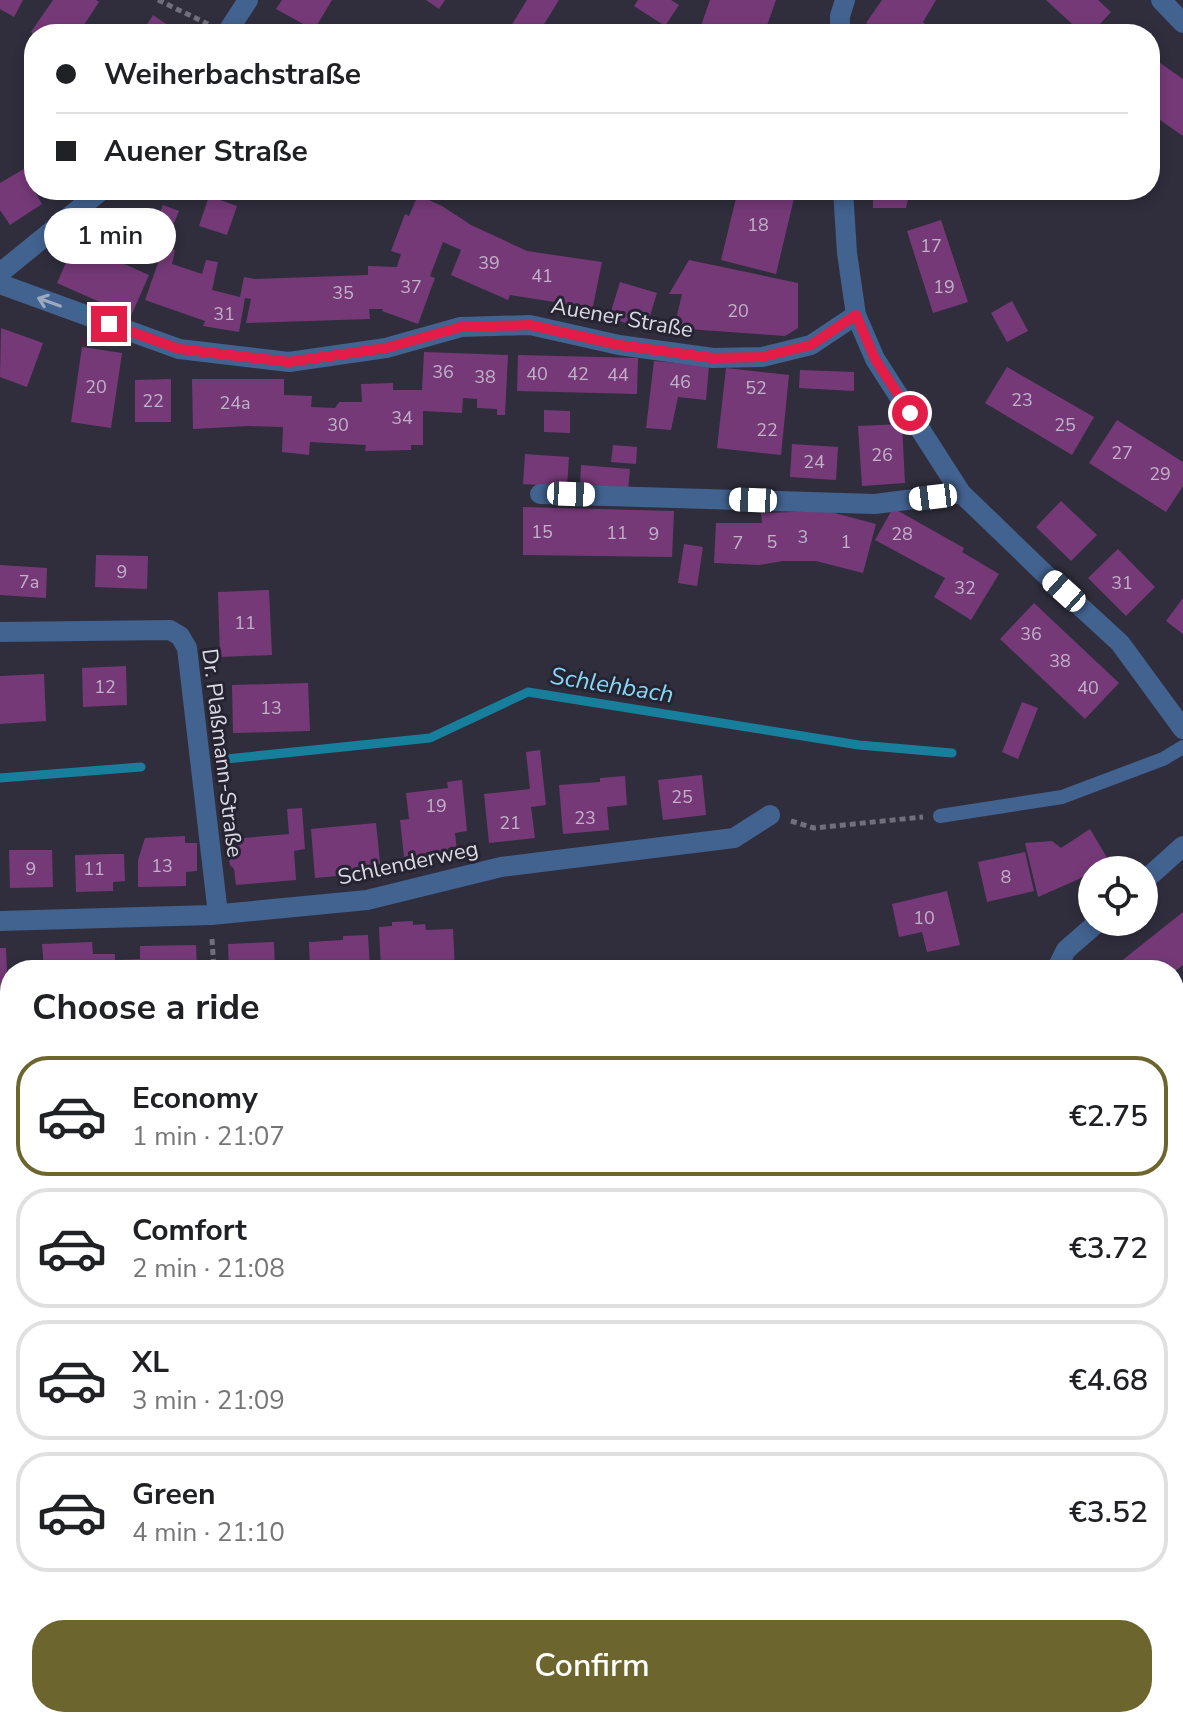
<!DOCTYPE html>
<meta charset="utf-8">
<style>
body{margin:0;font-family:"Nunito Sans",sans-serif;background:#f6f6f6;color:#202124;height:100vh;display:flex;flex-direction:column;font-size:30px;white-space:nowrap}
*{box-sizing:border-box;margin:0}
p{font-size:26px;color:#757577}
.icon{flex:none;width:44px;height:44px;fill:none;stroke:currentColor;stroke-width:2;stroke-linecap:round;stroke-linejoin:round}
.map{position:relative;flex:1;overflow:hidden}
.drawer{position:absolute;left:0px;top:960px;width:1184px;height:768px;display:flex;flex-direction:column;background:#fff;border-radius:32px 32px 0 0;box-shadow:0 4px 12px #0003}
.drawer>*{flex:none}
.top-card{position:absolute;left:24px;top:24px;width:1136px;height:176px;border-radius:32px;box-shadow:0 4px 12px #0003;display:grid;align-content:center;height:176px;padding:0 32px;background:#fff}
.fabs{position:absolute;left:1078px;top:856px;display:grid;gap:16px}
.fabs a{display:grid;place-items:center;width:80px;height:80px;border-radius:50%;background:#fff;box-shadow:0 4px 12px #0003;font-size:40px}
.end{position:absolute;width:36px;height:36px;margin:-18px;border:10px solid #e11d48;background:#fff;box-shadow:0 0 0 4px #fff}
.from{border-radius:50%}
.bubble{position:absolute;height:56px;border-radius:28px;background:#fff;box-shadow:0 4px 12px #0003;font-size:26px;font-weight:600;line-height:56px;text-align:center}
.car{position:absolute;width:24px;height:48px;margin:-24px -12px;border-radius:10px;box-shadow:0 0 6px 2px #0007;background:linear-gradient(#fff 24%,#345 0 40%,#fff 0 76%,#345 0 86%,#fff 0)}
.top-card b{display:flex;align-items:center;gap:28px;height:76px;font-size:30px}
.top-card b+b{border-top:2px solid #e0e0e0}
.top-card i{width:20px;height:20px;background:#202124}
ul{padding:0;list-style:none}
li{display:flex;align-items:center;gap:24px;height:120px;margin:0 16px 12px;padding:0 16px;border:4px solid #e0e0e0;border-radius:32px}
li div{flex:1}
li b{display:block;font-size:30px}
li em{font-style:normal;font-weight:600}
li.selected{border-color:#6c662e}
li>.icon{width:72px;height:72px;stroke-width:1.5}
h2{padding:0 32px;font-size:36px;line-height:96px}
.button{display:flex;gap:16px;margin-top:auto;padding:16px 32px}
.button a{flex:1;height:92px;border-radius:32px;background:#6c662e;color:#fff;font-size:32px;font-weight:600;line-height:92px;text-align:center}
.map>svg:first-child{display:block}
</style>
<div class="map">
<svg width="1183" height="1728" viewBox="0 0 1183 1728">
<rect width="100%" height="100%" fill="#302e3d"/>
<!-- green -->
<path fill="#64263c" d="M614,1718H749L755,1728H602Z"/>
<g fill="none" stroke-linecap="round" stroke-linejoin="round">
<!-- stream -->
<path stroke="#177f9c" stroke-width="9" d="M226,759L430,738L528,692L859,745L952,753
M0,778L141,767"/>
</g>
<!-- building -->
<path fill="#753978" d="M0,0H23L14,17L0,9Z
M53,0H96L99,2L78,34H35L31,32Z
M282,0H332L314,30L276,9Z
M426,0H445L439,9Z
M527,0H559L538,34H506Z
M638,0H671L679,5L665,26L634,6Z
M710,0H776L764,34H698Z
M882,0H936L923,22L928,27L923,34H883L866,23Z
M1046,0H1098L1111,12L1091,34H1083Z
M153,15L181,34H141Z
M1104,24L1118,34H1097Z
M1150,56L1183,79V136L1150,113Z
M34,163V190L42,204L10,225L0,210V183Z
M738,190H796L776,274L721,260Z
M873,190H910L906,208H873Z
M418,195L442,206L471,225L527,251L602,262L592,311L561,303L510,295L508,300L451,275L461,250L443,242L430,276L435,278L418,324L382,311L383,309H369L370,319L246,323L251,299L245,298L239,332L203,326L205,321L145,300L158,263L142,256L163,205L179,211L165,245L175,250L172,264L202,274L206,260L218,262L212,290L240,297L244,277L255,279L368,275V266L397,267L401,254L391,251L405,214L409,216Z
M209,196L237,206L227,235L199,226Z
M941,220L968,302L933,313L907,231Z
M75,242L149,275L131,316L57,283Z
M689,260L798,283V328L785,336L674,328L682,294H669Z
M620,282L657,293L646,329L609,318Z
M1012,301L1028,331L1007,342L991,313Z
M1,328L43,343L27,387L0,377Z
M82,347L122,353L111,428L71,422Z
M424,352L508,355L505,415H497V409L477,408V399L463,398L462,413L423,411V445H411V450L365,451L366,445L310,442L309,455L282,452L283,427L249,426L193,429L192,379H284V395L312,396L311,407L335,408L339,402H362L361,384L393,383V390H422Z
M518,355L638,358L637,394L517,391Z
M654,361L709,366L706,400L678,397L671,430L646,428Z
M1007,367L1094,417L1072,455L985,403Z
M726,368L789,375L781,455L717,448Z
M800,370L854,372V391L799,388Z
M171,379V422H135V380Z
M544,410L570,411V433L544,432Z
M1117,420L1183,462V486L1166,512L1089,463Z
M902,424L905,483L862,486L858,426Z
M792,444L838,447L836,480L790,477Z
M613,445L637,447L636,464L611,462Z
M525,454L569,457L567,487L523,484Z
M581,465L630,469L628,490L580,487Z
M1061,501L1097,535L1071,561L1036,527Z
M523,507L674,511L672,557L523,555Z
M893,508L964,548L962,552L999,574L971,620L934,597L945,578L875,540Z
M827,511L876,524L863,573L816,561H783L759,565L714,563L716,523H762L761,513Z
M684,544L703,547L697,586L678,583Z
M1118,549L1155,587L1126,616L1088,578Z
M96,555L148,556L147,589L95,587Z
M0,565L47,568L46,598L0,595Z
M269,590L272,655L220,657L218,592Z
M1183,598V634L1166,621Z
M1034,603L1119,683L1085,719L1000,639Z
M126,666L127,705L83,707L82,668Z
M44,674L46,721L0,724V676Z
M308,683L310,731L233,733L232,685Z
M1022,702L1038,708L1018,759L1002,752Z
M540,750L546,805L531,807L535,838L489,843L484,794L530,789L526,752Z
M702,775L706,815L663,820L658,780Z
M625,776L627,805L607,807L609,830L563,834L559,785L600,782V778Z
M462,780L467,831L455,833L457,852L404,857L400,820L409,819L406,793L448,788L447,782Z
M302,808L305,849L294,851L296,880L236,885L234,869L230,865L229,859L233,854L232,839L289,834L287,809Z
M376,823L381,872L315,878L311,829Z
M1090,829L1109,861L1079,879L1038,897L1025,843L1052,841L1061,848Z
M185,836V843H197V871L186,872V886L138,887V860L145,838Z
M9,850H52L53,887L10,888Z
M1025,852L1034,891L987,902L978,862Z
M112,854H124L125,881L113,882V891L76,892L75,855Z
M947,891L960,945L927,952L922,932L899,937L892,904Z
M1183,912V965L1174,972V970H1110Z
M413,921V925L425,924L426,930L453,929L455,970H381L379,927L392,926V922Z
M368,935L370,968H357V970H310L309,942L343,940V936Z
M92,942L93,954H115V960L140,959V946L196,945L197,970H44L42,944Z
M274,942L275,970H229L228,944Z
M0,948H6L7,974H10V1006H0Z
M1174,1009L1183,1018V1063L1174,1059Z
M1174,1127L1181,1130L1183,1147V1238L1174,1240Z
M1,1132H10V1175H2Z
M10,1404V1458L3,1461L0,1454V1408Z
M1183,1537V1554L1174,1557V1540Z
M1125,1718H1170L1174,1728H1129Z"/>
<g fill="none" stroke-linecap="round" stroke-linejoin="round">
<!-- path -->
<path stroke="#706f7b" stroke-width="5" stroke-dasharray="6 4" stroke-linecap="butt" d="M158,0L208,24
M791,821L814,828L923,817
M212,939L214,970
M1183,1391V1395"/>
<!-- service -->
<path stroke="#42628f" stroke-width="14" d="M940,816L1062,797L1163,759L1183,747"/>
<!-- minor -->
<path stroke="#42628f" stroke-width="20" d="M226,34L248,0
M840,34V16L845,0
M843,190L847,253L856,315L875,359L961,493L1045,574L1120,643L1183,729
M0,273L102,190
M0,284L179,349L289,362L386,348L461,327L530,325L619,345L713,358L762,357L811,345L856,315
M540,494L875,504L961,493
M0,632L170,630L180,636L187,648L218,914
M1144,881L1183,846
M0,921L211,915L367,900L501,867L734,838L770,815
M1056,970L1066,950L1098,922
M1174,1103L1183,1108
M0,1210H10"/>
<!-- tertiary -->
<path stroke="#42628f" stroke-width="20" d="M1161,0L1183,23"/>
</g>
<!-- one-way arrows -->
<defs><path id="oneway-shaft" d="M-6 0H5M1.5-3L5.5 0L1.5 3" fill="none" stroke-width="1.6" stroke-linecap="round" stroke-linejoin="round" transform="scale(2)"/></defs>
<use stroke="#9da9c1" href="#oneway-shaft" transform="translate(49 302) rotate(-160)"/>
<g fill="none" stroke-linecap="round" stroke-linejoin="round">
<!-- route -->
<path stroke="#e11d48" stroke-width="10" d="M109,324L179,349L289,362L386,348L461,327L530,325L619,345L713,358L762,357L811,345L856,315L875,359L910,413"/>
</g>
<g text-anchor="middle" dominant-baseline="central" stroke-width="6" stroke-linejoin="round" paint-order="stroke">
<!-- number labels -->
<g font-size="18" fill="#c1b1c8">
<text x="758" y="225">18</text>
<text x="931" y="246">17</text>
<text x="489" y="263">39</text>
<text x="542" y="276">41</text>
<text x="411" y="287">37</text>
<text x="944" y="287">19</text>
<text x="343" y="293">35</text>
<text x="738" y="311">20</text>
<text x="224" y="314">31</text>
<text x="443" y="372">36</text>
<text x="537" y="374">40</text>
<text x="578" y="374">42</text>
<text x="618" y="375">44</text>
<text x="485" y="377">38</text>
<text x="680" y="382">46</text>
<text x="96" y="387">20</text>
<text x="756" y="388">52</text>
<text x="1022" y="400">23</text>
<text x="153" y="401">22</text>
<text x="235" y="403">24a</text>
<text x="402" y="418">34</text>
<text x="338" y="425">30</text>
<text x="1065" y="425">25</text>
<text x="767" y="430">22</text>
<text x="1122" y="453">27</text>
<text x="882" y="455">26</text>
<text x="814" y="462">24</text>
<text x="1160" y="474">29</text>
<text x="542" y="532">15</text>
<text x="617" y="533">11</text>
<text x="654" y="534">9</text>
<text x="902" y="534">28</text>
<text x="803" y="537">3</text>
<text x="772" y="542">5</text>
<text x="846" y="542">1</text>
<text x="738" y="543">7</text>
<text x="122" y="572">9</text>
<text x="29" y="582">7a</text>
<text x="1122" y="583">31</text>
<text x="965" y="588">32</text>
<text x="245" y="623">11</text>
<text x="1031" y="634">36</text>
<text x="1060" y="661">38</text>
<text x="105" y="687">12</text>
<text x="1088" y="688">40</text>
<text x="271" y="708">13</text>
<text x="682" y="797">25</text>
<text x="436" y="806">19</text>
<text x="585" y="818">23</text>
<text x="510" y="823">21</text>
<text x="162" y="866">13</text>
<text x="31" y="869">9</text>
<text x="94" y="869">11</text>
<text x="1006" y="877">8</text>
<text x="924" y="918">10</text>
</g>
<!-- street labels -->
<g font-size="22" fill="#dad9e2" stroke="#262433">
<text transform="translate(622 318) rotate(10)">Auener Straße</text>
<text transform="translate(222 753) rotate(83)">Dr. Plaßmann-Straße</text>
<text transform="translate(408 863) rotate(-12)">Schlenderweg</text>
</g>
<!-- water labels -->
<g font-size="24" font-style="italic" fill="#85d8f6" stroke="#262433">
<text transform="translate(612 685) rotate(9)">Schlehbach</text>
</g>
</g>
</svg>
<div class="fabs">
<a><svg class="icon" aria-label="locate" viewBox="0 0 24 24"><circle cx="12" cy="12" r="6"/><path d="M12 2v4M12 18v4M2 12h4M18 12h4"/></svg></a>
</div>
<i class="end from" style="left:910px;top:413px"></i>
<i class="end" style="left:109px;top:324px"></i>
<div class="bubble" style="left:44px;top:208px;width:132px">1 min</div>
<i class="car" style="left:571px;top:494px;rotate:92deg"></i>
<i class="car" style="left:933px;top:497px;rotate:263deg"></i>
<i class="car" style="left:753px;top:500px;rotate:272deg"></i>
<i class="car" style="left:1064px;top:591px;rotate:312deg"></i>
<div class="top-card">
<b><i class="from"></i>Weiherbachstraße</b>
<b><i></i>Auener Straße</b>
</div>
<section class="drawer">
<h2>Choose a ride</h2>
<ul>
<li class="selected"><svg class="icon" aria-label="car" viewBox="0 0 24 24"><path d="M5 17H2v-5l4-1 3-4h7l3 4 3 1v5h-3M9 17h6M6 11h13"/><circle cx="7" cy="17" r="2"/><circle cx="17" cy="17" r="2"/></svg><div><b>Economy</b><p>1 min · 21:07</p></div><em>€2.75</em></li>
<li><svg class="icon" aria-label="car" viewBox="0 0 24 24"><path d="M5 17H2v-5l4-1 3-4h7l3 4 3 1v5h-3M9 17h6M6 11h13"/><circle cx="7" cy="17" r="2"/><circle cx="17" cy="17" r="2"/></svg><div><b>Comfort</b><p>2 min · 21:08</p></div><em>€3.72</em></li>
<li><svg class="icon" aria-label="car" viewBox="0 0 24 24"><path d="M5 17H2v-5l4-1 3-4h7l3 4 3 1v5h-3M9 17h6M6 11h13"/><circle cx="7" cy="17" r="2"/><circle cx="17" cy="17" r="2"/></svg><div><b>XL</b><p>3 min · 21:09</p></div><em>€4.68</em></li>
<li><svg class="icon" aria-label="car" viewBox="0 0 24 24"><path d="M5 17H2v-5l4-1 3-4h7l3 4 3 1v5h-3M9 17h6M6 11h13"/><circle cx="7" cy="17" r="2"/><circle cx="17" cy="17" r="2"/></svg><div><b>Green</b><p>4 min · 21:10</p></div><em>€3.52</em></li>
</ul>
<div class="button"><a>Confirm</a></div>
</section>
</div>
